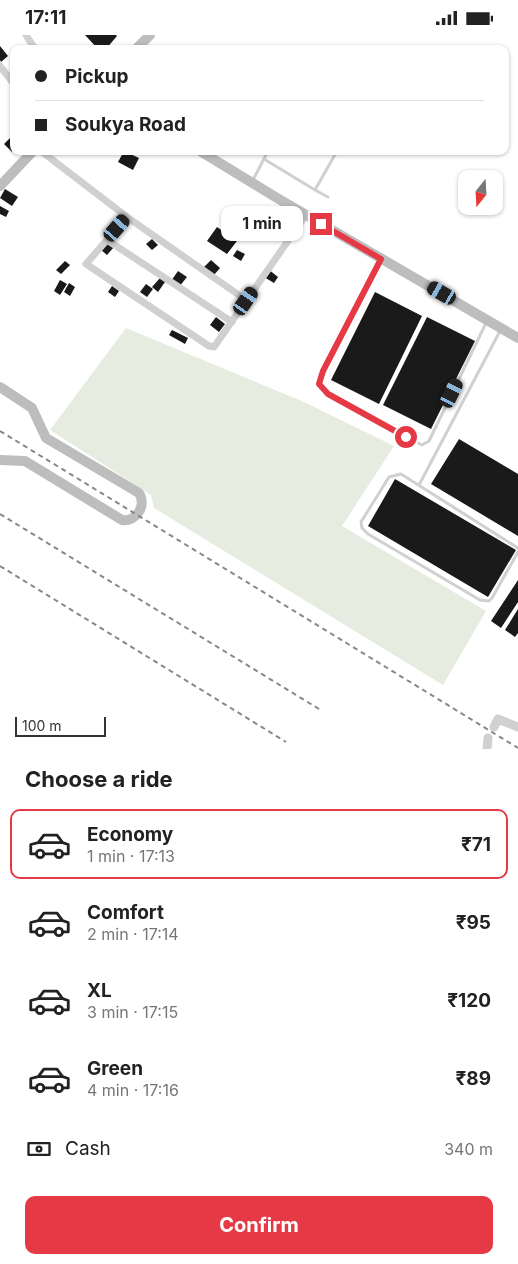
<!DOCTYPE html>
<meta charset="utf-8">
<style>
body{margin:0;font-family:Inter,sans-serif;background:#f6f6f6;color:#222;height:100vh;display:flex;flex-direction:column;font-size:19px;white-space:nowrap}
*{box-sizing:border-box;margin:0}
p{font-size:16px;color:#767676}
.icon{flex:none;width:28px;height:28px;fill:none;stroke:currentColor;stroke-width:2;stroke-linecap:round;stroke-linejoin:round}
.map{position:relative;height:714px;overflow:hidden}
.side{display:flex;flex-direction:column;background:#fff;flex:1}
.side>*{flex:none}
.top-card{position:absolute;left:10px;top:10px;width:499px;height:110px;border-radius:10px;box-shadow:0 1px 4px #0004;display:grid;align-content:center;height:110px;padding:0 25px;background:#fff}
.needle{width:32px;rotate:198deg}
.buttons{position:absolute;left:458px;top:135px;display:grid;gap:10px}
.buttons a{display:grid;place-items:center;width:45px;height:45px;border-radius:10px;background:#fff;box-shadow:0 1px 4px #0004;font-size:25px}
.scale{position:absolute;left:15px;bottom:12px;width:91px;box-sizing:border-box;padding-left:5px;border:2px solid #333;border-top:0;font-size:14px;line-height:18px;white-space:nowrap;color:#333;-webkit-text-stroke:4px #fff;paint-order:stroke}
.end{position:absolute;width:22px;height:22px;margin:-11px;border:6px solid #e63946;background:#fff;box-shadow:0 0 0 2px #fff}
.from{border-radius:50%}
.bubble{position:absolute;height:35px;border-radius:10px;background:#fff;box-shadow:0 1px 4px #0004;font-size:16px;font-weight:700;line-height:35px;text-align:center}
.car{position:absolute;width:15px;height:30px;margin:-15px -8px;border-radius:6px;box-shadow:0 0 4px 1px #0007;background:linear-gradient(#222 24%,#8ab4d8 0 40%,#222 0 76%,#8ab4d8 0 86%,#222 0)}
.top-card b{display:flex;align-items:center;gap:18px;height:48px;font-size:19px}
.top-card b+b{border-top:1px solid #e0e0e0}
.top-card i{width:12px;height:12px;background:#222}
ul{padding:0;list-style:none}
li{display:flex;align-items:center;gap:15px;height:70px;margin:0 10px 8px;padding:0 15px;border:2px solid transparent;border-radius:10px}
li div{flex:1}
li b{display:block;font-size:19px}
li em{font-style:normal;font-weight:700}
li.current{border-color:#e63946}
li>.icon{width:45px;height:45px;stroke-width:1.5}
h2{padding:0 25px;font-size:22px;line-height:60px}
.pay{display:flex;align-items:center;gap:12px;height:55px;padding:0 25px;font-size:19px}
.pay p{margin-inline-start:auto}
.button{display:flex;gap:10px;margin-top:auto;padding:10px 25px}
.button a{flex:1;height:58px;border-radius:10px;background:#e63946;color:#fff;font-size:20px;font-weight:700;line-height:58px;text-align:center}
.status{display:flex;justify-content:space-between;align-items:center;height:35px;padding:0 25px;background:#fff;direction:ltr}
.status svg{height:14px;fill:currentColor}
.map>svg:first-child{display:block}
</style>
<div class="status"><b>17:11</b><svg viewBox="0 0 49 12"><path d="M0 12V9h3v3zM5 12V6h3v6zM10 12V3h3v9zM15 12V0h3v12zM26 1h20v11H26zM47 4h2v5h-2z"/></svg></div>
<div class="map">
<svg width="518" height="714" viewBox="0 0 518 714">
<rect width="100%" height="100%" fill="#fff"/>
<!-- green -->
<path fill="#e6ecdf" d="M126,293L304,367L394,411L342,491L486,576L443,650L154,473L151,460L50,395Z"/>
<!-- building -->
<path fill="#1a1a1a" d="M85,0H116L117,1L106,14H98Z
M0,11L8,21L1,27L0,25Z
M10,103L14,107L12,117L4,109Z
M124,116L139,123L133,135L118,127Z
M5,154L18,162L12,171L0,163Z
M0,171L9,176L6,182L0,179Z
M276,172L285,178L278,188L269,181Z
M217,192L237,206L227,219L207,206Z
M152,204L158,210L152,215L146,209Z
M107,207L114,212L107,220L100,214Z
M237,215L245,219L241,226L233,221Z
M211,225L220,233L214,240L204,232Z
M65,226L70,230L61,239L56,235Z
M268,234L278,242L274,248L264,242Z
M178,236L187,242L179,252L171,246Z
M160,243L165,247L158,257L152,252Z
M60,245L67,249L60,260L54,256Z
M69,248L75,252L70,261L64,257Z
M146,249L153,254L147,262L140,257Z
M112,251L119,256L115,262L108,257Z
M375,257L422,281L379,369L331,345Z
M216,282L225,289L219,297L210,290Z
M427,282L475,306L431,394L383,370Z
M172,295L188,303L185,309L169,300Z
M459,404L518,439V501L431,449Z
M395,444L516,515L488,562L368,491Z
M518,545V567L501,593L491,586Z
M518,574V598L515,602L505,595Z"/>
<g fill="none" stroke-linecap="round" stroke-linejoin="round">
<!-- service -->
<path stroke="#d0d0d0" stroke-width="3" d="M264,124L315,155L337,116
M253,145L268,116
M315,155L328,162
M380,224L323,337L319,349L327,359L422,410L429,406L486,288
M419,450L500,296
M518,513L401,439L389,442L361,487L362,493L368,499L480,565L489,566L492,563L518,517"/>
<!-- minor -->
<path stroke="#d0d0d0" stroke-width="7" d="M26,0L33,11L38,14
M0,31L14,49
M41,116L127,182L86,229L209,311L214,312L306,180
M127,182L246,265
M107,205L232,287"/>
<!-- tertiary -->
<path stroke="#d0d0d0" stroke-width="9" d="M494,692L498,684L518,692
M487,714L488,703"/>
<!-- secondary -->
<path stroke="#bdbdbd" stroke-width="10" d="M136,14L150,0
M200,116L277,163L518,303
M0,151L33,116
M0,352L32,373L46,403L139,458C147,471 136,487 122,485L25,426L0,425"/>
<!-- rail -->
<path stroke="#888" stroke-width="2" stroke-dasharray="5 4" stroke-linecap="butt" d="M0,396L518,713
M0,479L319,674
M0,531L286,707"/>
</g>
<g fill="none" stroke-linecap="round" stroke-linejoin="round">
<!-- route -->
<path stroke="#e63946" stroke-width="6" d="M321,189L381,224L323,336L319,349L328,359L406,402"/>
</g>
</svg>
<div class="buttons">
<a><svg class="needle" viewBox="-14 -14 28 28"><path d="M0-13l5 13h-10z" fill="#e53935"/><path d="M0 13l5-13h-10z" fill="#767676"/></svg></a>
</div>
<div class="scale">100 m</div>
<i class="end from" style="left:406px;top:402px"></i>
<i class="end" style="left:321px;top:189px"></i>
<div class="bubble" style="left:221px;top:171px;width:82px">1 min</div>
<i class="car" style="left:117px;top:193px;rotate:41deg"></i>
<i class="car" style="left:442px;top:258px;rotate:300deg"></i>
<i class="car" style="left:246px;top:266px;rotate:35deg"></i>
<i class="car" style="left:452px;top:358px;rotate:26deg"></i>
<div class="top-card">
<b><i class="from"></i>Pickup</b>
<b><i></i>Soukya Road</b>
</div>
</div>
<section class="side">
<h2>Choose a ride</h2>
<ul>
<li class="current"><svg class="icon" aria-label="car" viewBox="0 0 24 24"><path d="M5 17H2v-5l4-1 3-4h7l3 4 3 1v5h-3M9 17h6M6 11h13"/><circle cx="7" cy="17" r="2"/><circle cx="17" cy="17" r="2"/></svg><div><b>Economy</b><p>1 min · 17:13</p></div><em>₹71</em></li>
<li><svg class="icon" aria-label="car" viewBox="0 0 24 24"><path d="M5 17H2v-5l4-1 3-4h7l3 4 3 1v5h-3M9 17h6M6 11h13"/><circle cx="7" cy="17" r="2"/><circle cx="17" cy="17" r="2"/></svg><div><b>Comfort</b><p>2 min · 17:14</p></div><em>₹95</em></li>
<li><svg class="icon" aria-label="car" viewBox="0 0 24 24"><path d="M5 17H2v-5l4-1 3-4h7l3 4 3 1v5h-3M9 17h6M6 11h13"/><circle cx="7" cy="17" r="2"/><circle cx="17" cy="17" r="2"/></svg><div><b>XL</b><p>3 min · 17:15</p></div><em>₹120</em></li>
<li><svg class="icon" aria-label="car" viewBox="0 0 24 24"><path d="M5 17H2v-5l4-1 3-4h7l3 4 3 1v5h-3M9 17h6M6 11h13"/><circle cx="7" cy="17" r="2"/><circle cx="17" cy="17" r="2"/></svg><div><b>Green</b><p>4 min · 17:16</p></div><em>₹89</em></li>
</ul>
<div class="pay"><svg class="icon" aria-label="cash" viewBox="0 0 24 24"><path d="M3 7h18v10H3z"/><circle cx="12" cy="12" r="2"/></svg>Cash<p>340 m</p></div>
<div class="button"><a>Confirm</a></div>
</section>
